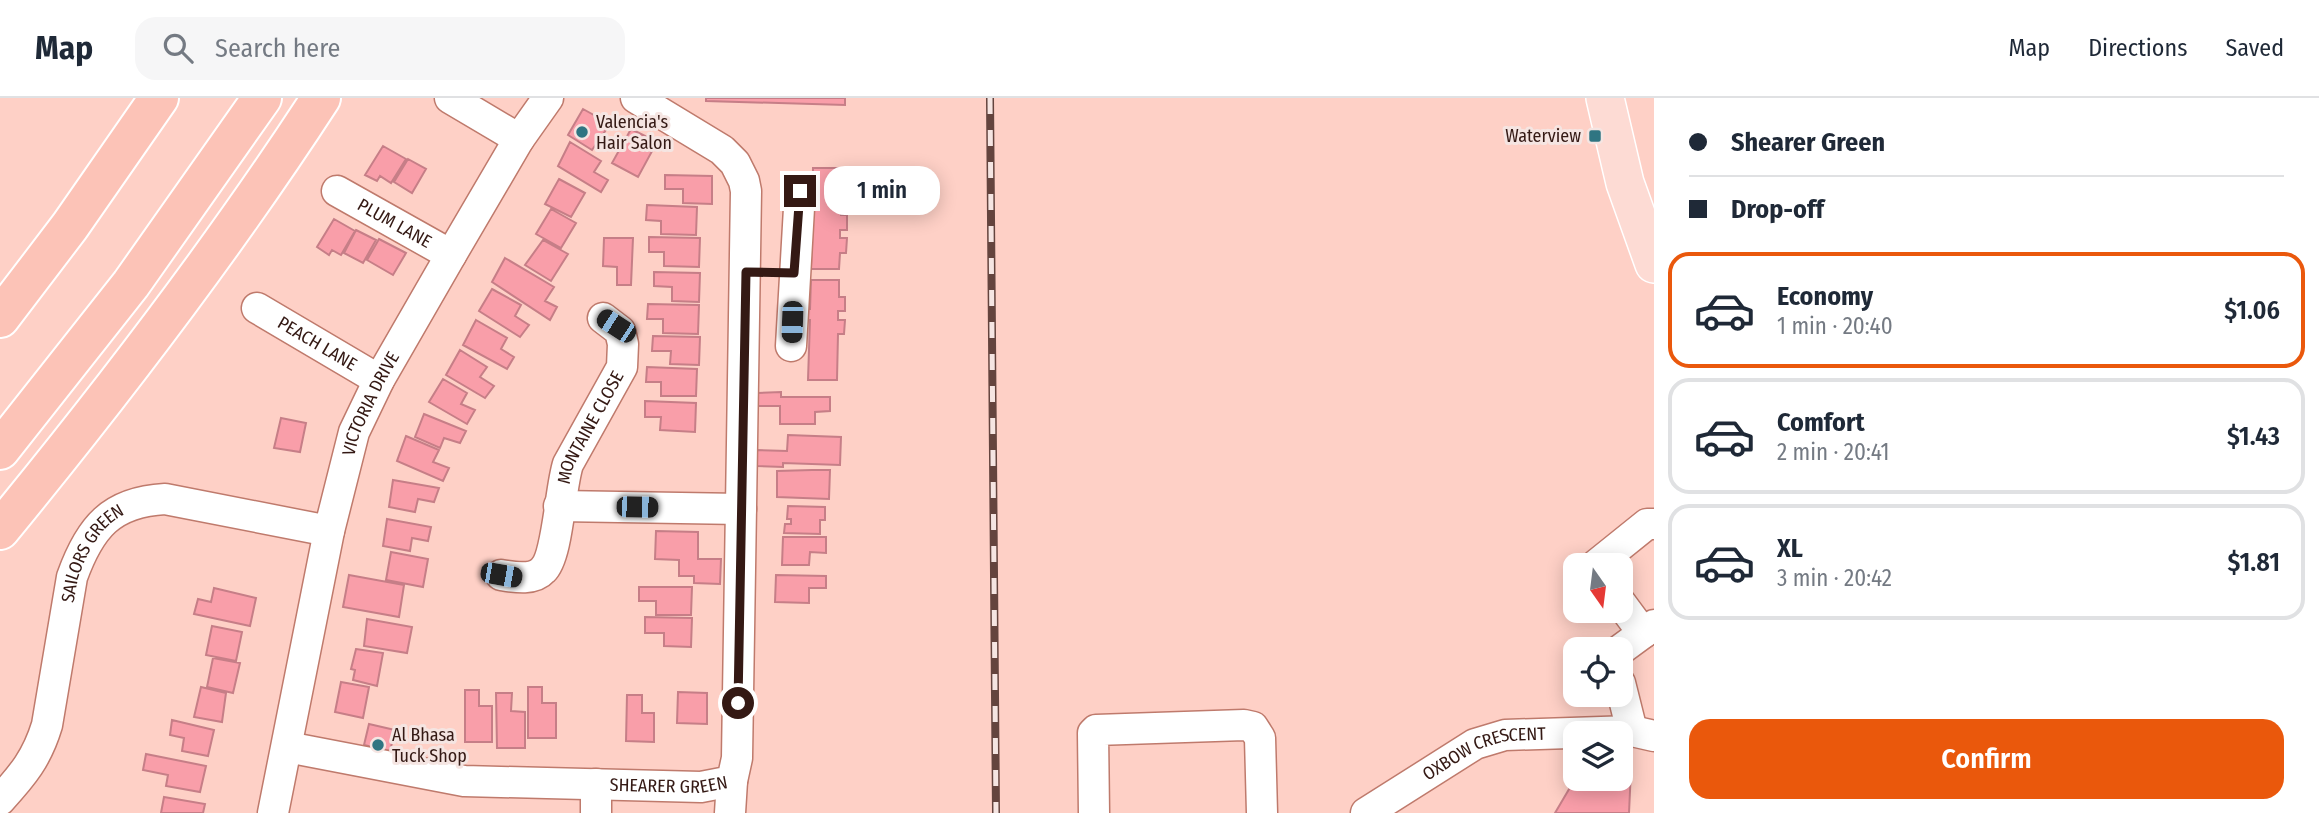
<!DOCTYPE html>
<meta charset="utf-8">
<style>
body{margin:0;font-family:"Fira Sans Condensed",sans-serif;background:#f6f6f7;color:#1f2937;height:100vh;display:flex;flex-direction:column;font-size:26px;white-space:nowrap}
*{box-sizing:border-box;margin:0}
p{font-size:23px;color:#747a83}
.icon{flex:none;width:38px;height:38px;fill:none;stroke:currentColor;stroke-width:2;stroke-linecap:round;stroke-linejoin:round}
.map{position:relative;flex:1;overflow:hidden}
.drawer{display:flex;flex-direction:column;background:#fff;width:665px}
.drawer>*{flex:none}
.hud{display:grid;align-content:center;height:154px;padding:0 35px;background:#fff}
.needle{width:46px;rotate:166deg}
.fabs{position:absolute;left:1563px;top:455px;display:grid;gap:14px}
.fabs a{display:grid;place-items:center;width:70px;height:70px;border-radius:14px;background:#fff;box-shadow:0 4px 18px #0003;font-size:35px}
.end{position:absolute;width:32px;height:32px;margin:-16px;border:9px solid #341914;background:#fff;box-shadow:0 0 0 4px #fff}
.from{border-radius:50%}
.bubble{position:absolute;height:49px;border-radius:21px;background:#fff;box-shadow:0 4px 18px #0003;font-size:23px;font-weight:600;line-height:49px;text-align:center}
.car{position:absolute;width:21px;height:42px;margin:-21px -10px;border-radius:9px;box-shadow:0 0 5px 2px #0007;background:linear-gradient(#222 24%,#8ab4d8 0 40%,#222 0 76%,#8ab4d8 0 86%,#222 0)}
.hud b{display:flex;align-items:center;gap:24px;height:66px;font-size:26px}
.hud b+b{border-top:2px solid #e0e1e3}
.hud i{width:18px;height:18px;background:#1f2937}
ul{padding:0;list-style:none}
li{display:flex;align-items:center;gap:21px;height:116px;margin:0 14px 10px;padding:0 21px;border:4px solid #e0e1e3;border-radius:21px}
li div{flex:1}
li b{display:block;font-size:26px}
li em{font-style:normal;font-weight:600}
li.selected{border-color:#ea580c}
li>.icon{width:63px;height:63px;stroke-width:1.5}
.primary-button{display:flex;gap:14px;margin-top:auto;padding:14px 35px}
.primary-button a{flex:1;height:80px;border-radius:21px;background:#ea580c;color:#fff;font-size:28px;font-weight:600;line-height:80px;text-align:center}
header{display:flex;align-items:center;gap:42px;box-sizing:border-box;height:98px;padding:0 35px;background:#fff;border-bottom:2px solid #e0e1e3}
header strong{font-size:33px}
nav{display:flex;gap:38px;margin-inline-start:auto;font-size:24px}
.search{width:490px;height:63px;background:#f6f6f7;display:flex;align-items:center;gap:18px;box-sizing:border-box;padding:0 24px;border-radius:21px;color:#747a83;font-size:26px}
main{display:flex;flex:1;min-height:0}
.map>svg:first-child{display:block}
</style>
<header>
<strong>Map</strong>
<div class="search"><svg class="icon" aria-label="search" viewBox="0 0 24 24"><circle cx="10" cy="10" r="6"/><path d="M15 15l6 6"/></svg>Search here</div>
<nav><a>Map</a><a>Directions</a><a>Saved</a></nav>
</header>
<main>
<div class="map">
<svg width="1654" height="715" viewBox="0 0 1654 715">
<rect width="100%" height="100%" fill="#fed0c6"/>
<!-- building -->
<path fill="#f99ea9" stroke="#c67e87" stroke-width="2" d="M706,0H845V7L706,3Z
M583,11L610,26L592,52L568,37Z
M631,31L657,44L638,79L612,65Z
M570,44L601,63L594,74L608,82L601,94L558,68Z
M383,48L406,61L391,85L380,78L377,83L365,77Z
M408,61L426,71L412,95L394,84Z
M813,70H842L841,117H847V132H840V140H847L846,155H840L839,171H811Z
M665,77L712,78V106L683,105V91H665Z
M559,81L585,95L571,119L545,106Z
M647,107L697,109L696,137L661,136V123L646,122Z
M551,111L576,125L561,150L536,136Z
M334,121L355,133L341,157L332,152L329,157L317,149Z
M356,132L376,142L363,165L344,155Z
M649,139L700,140L699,169L664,168V154H649Z
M604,140H633L631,187H617V169L603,168Z
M379,141L406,155L393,177L367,162Z
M543,142L568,156L551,183L525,167Z
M505,160L554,189L545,203L557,209L550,222L492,184Z
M654,174L700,175L699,204L672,203V189L654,188Z
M811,182H839V199H845V213H838V222H845L844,236H838L837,282H808L810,222H806V211H810Z
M492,191L521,207L515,218L529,227L520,239L479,213Z
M648,206L699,207L698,236L663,235V221H647Z
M476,222L507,240L501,251L514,259L507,271L463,247Z
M653,238L700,239L699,267L670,266L671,253H652Z
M460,252L487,269L480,279L494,288L485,300L446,277Z
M647,269L697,271L696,298H661V284H646Z
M443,281L467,295L461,306L475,312L467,326L429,304Z
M781,294V299H830V313L815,314V326H780V308H758V295Z
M645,303L696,305L695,334L660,332L661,319H645Z
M424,316L466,333L460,345L444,340L440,350L415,339Z
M281,320L306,325L300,354L274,350Z
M788,337L841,339L840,367L783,365V369L757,368V352L787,353Z
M406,338L439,352L433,364L449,370L443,383L397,363Z
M812,372H830L829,401L777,399V373Z
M393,382L439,390L434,404L418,401L415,414L389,409Z
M788,408L825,409V422H820V436L784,435L785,426H791V421H787Z
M387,421L431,429L428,443L412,440L410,453L383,448Z
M656,433L698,434V461H721L720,486L694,485V478H679V462L655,461Z
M783,439H826V455L810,454L809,467H782Z
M391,454L428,461L423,489L386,482Z
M349,477L404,487L399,519L343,509Z
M776,477L826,478V490H809V505L775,504Z
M639,489H692L691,517H656V503H639Z
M214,490L256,500L250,528L194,516L198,501L211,504Z
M645,519L692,520L691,549L664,548V535H645Z
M367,521L412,529L407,555L364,548Z
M212,528L242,534L236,563L206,557Z
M356,551L383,555L377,588L353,582L355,572L351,571Z
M213,560L240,565L233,595L207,589Z
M341,584L369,589L363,620L335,614Z
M201,589L226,595L222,624L194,619Z
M528,589H542V605H556V640H528Z
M465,592H479V608H492V644H465Z
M678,594L707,595V626L677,625Z
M496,595H512L511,613L525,614V650H497Z
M627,597H642V615H654V644L626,643Z
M172,622L214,632L208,658L182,653L184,640L170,637Z
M369,626L395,632L390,653L364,647Z
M146,656L206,668L200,694L166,688L168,677L143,672Z
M1620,671H1631L1629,715H1555L1575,681H1620Z
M164,699L205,706L203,715H161Z"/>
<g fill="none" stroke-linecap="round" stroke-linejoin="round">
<!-- minor casing -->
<g stroke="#bf7a6c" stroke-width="33">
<g id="minor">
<path d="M450,0L519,41"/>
<path id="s1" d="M337,93L451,157"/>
<path id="s2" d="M257,210L379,282"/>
<path d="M791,248L800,93"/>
<path d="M559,408L741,411"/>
<path d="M1596,467L1647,426H1654"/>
<path id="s3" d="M501,477C514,479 533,483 543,472C558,458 560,390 568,366L622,269L623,246L620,233L603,220"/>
<path d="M1620,504L1643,535"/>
<path d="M1620,552L1654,527"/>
<path d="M1620,585L1632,633"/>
<path id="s4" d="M287,649L464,683L701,689L732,683L737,660L746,93L744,83L735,65L722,52L636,0"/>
<path id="s5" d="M0,702C23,677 37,660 47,627L72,479C90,429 111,404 165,401L329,433"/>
<path id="s6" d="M273,715L329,433L354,334L379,282L451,157L519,41L548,0"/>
<path d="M596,715V686"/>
<path d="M730,715L732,683"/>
<path d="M1094,715L1093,635L1096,632L1244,627L1253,629L1260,640L1262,715"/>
<path id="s7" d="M1366,715L1475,646L1505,637L1632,633L1654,638"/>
</g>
</g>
<!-- major casing -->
<g stroke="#fff" stroke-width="40">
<path id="major" d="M1605,0L1625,85L1654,166"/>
</g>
<!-- highway casing -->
<g stroke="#fff" stroke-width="42">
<path id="highway" d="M0,220L70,128L159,0
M0,352L131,186L262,0
M0,432C114,293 223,151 321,0"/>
</g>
<!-- minor -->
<use href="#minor" stroke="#fff" stroke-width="30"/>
<!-- major -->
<use href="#major" stroke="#fddbd4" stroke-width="37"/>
<!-- highway -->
<use href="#highway" stroke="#fcc3b7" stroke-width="38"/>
<!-- rail casing -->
<g stroke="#64443e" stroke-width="8">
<path id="rail" d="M990,0L996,715"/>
</g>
<!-- rail -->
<use href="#rail" stroke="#f5e5e2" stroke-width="5" stroke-dasharray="16" stroke-linecap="butt"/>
</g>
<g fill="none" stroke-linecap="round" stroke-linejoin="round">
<!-- route -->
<path stroke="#341914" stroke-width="9" d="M738,605L746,174L794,175L800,93"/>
</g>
<!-- markers -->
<g fill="#2f7582" stroke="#f5e5e2" stroke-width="2.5">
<circle cx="582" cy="34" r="7"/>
<rect x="1588" y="31" width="14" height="14" rx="3.5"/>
<circle cx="378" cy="647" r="7"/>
</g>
<g text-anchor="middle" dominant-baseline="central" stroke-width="6" stroke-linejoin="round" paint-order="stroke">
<!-- poi labels -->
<g font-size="18" fill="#341914" stroke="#f5e5e2" text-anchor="start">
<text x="596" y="24">Valencia's<tspan x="596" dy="21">Hair Salon</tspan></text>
<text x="1581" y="38" text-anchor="end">Waterview</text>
<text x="392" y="637">Al Bhasa<tspan x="392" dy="21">Tuck Shop</tspan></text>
</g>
<!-- street labels -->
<g font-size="18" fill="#341914" stroke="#f5e5e2">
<text stroke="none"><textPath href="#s1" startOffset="66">PLUM LANE</textPath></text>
<text stroke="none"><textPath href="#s2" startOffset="70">PEACH LANE</textPath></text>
<text stroke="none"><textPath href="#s6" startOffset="422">VICTORIA DRIVE</textPath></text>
<text stroke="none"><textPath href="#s3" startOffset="196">MONTAINE CLOSE</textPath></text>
<text stroke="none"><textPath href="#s5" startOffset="270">SAILORS GREEN</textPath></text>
<text stroke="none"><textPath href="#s7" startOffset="135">OXBOW CRESCENT</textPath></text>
<text stroke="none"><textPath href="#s4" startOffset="385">SHEARER GREEN</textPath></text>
</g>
</g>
</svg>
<div class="fabs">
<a><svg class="needle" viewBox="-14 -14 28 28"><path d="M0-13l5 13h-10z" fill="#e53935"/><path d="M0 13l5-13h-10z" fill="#747a83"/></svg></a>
<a><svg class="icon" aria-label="locate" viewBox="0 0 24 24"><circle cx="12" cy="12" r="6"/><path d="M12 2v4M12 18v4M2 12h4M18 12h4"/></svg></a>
<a><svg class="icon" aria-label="layers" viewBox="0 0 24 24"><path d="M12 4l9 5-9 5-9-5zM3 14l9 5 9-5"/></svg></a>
</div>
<i class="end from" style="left:738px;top:605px"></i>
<i class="end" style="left:800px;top:93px"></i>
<div class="bubble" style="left:824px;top:68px;width:116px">1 min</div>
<i class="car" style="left:792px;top:224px;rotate:182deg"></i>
<i class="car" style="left:616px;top:228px;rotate:303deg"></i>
<i class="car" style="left:637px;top:409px;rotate:91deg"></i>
<i class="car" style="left:501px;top:477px;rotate:100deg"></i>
</div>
<section class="drawer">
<div class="hud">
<b><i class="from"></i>Shearer Green</b>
<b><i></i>Drop-off</b>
</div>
<ul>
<li class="selected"><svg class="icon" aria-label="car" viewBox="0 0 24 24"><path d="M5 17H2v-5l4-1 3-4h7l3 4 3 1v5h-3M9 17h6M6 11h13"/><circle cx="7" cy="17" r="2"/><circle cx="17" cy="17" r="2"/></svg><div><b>Economy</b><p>1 min · 20:40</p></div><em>$1.06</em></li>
<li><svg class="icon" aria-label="car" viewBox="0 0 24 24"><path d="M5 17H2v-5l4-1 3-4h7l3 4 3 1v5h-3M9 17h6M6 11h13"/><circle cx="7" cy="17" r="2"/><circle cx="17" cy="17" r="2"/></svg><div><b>Comfort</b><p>2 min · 20:41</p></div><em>$1.43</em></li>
<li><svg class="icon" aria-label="car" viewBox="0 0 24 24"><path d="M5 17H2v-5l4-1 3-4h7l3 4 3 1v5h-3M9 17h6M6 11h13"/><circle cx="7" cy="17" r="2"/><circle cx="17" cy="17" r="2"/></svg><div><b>XL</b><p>3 min · 20:42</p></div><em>$1.81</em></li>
</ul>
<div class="primary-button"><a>Confirm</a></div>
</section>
</main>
